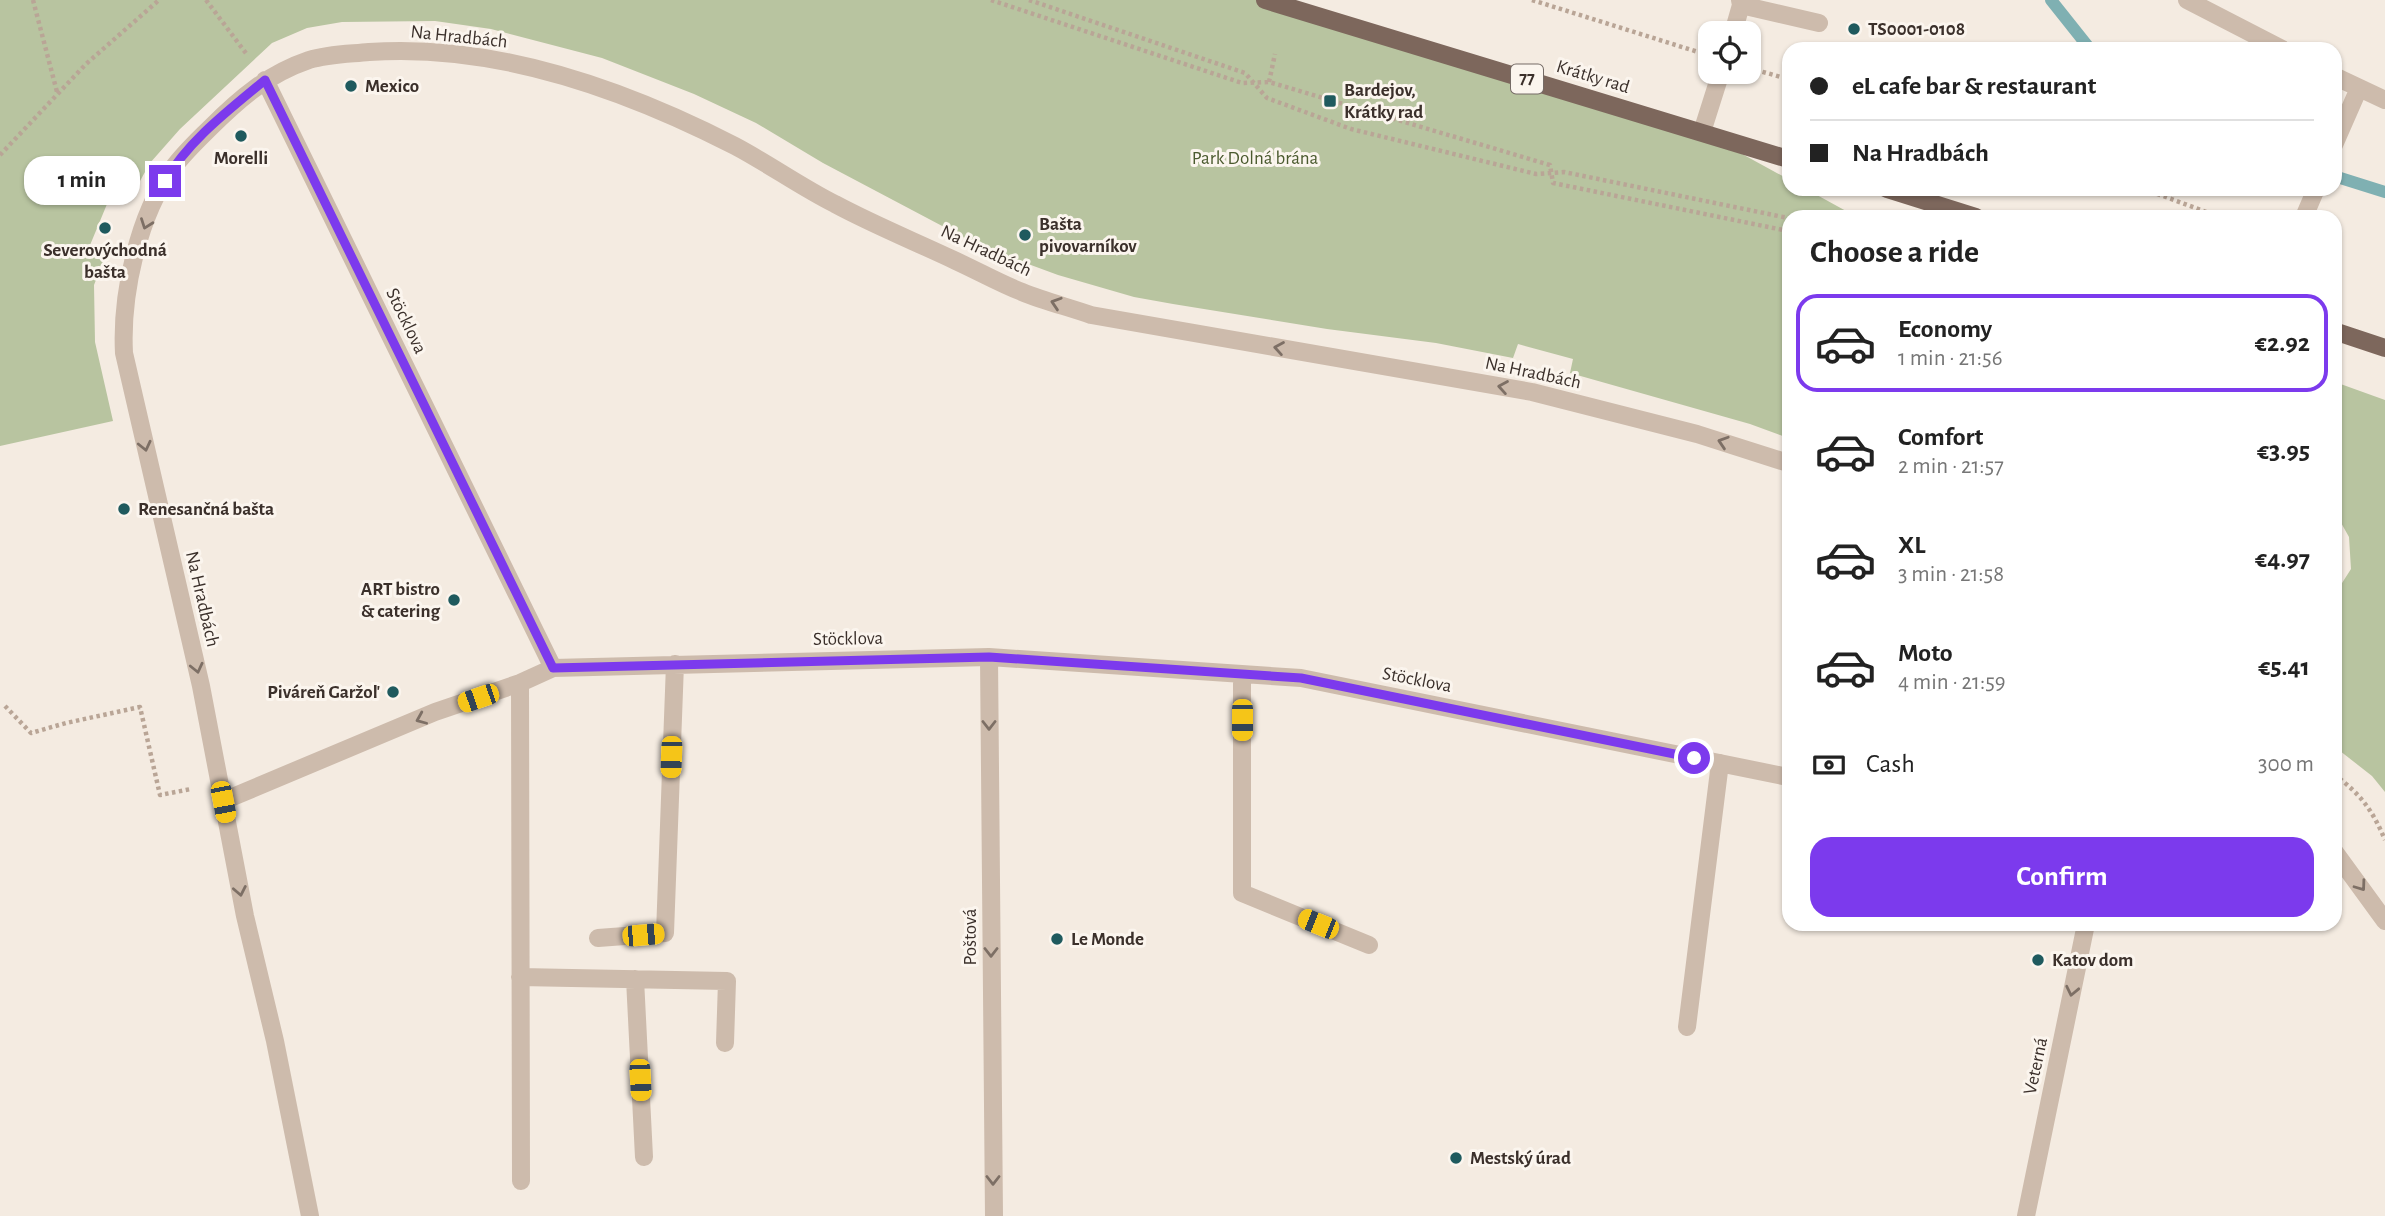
<!DOCTYPE html>
<meta charset="utf-8">
<style>
body{margin:0;font-family:"Alegreya Sans",sans-serif;background:#f6f6f6;color:#222;height:100vh;display:flex;flex-direction:column;font-size:26px;white-space:nowrap}
*{box-sizing:border-box;margin:0}
p{font-size:23px;color:#767676}
.icon{flex:none;width:38px;height:38px;fill:none;stroke:currentColor;stroke-width:2;stroke-linecap:round;stroke-linejoin:round}
.map{position:relative;flex:1;overflow:hidden}
.drawer{position:absolute;left:1782px;top:210px;width:560px;height:721px;display:flex;flex-direction:column;background:#fff;border-radius:21px;box-shadow:0 2px 5px #0004}
.drawer>*{flex:none}
.guide{position:absolute;left:1782px;top:42px;width:560px;height:154px;border-radius:21px;box-shadow:0 2px 5px #0004;display:grid;align-content:center;height:154px;padding:0 28px;background:#fff}
.tools{position:absolute;left:1698px;top:21px;display:grid;gap:14px}
.tools a{display:grid;place-items:center;width:63px;height:63px;border-radius:14px;background:#fff;box-shadow:0 2px 5px #0004;font-size:35px}
.end{position:absolute;width:32px;height:32px;margin:-16px;border:9px solid #7c3aed;background:#fff;box-shadow:0 0 0 4px #fff}
.from{border-radius:50%}
.bubble{position:absolute;height:49px;border-radius:21px;background:#fff;box-shadow:0 2px 5px #0004;font-size:23px;font-weight:600;line-height:49px;text-align:center}
.car{position:absolute;width:21px;height:42px;margin:-21px -10px;border-radius:9px;box-shadow:0 0 5px 2px #0007;background:linear-gradient(#f5c518 24%,#345 0 40%,#f5c518 0 76%,#345 0 86%,#f5c518 0)}
.guide b{display:flex;align-items:center;gap:24px;height:66px;font-size:26px}
.guide b+b{border-top:2px solid #e0e0e0}
.guide i{width:18px;height:18px;background:#222}
ul{padding:0;list-style:none}
li{display:flex;align-items:center;gap:21px;height:98px;margin:0 14px 10px;padding:0 14px;border:4px solid transparent;border-radius:21px}
li div{flex:1}
li b{display:block;font-size:26px}
li em{font-style:normal;font-weight:600}
li.active{border-color:#7c3aed}
li>.icon{width:63px;height:63px;stroke-width:1.5}
h2{padding:0 28px;font-size:32px;line-height:84px}
.pay{display:flex;align-items:center;gap:18px;height:77px;padding:0 28px;font-size:26px}
.pay p{margin-inline-start:auto}
.button{display:flex;gap:14px;margin-top:auto;padding:14px 28px}
.button a{flex:1;height:80px;border-radius:21px;background:#7c3aed;color:#fff;font-size:28px;font-weight:600;line-height:80px;text-align:center}
.map>svg:first-child{display:block}
</style>
<div class="map">
<svg width="2385" height="1216" viewBox="0 0 2385 1216">
<rect width="100%" height="100%" fill="#f4ebe1"/>
<!-- green -->
<path fill="#b8c4a0" d="M0,0H1276L1702,132L1788,179V189H1806L1857,217H1788V438L1750,424L1570,373L1573,359L1518,344L1513,358L1436,343L1327,329L1173,304L1134,297L1058,275L980,246L823,163L756,123L694,94L602,58L491,29L435,21L342,22L307,28L272,43L180,129L150,163L130,199L112,192L88,250L105,257L94,285L95,342L113,421L0,446Z
M2335,382L2385,400V792L2372,776L2335,747V594L2351,569L2349,537L2335,512Z"/>
<g fill="none" stroke-linecap="round" stroke-linejoin="round">
<!-- stream -->
<path stroke="#7fb0b2" stroke-width="12" d="M2051,0L2090,49
M2334,176L2385,192"/>
<!-- path -->
<path stroke="#b9a596" stroke-width="4.5" stroke-dasharray="3.5 3.5" stroke-linecap="butt" d="M33,0L57,92
M206,0L248,56
M991,0L1242,83L1269,82L1550,165L1553,183L1788,231
M1029,0L1245,73L1267,98L1351,129L1536,174L1564,172L1788,218
M1532,0L1698,52
M1749,68L1788,79
M1269,82L1275,54
M0,155L86,64L159,0
M2144,189L2220,217
M5,706L31,733L66,723L140,707L160,795L191,789
M2334,774C2361,795 2372,809 2385,840"/>
<!-- minor -->
<path stroke="#cdbbac" stroke-width="18" d="M2187,0L2282,49
M1741,5L1819,23
M1733,33L1741,5L1740,0
M2334,76L2385,100
M265,80L553,668
M1702,132L1721,72
M2334,145L2359,88
M2304,217L2316,189
M989,657L994,1216
M1242,675V893L1369,945
M520,683L521,1181
M223,801L435,712L520,683L553,668L989,657L1301,678L1788,777
M2334,851L2385,921
M598,938L665,933L675,664
M520,977L727,981L725,1043
M635,979L644,1157
M1687,1027L1720,763
M310,1216L275,1041L245,916L201,686L124,353C121,295 138,215 173,168C184,153 197,141 210,128C240,98 268,74 309,60C328,54 349,54 369,52C496,43 624,89 735,146C769,164 801,187 835,204C874,225 916,242 956,261C978,271 999,283 1022,292C1044,301 1068,307 1091,315L1532,392L1697,434L1788,463
M2026,1216L2086,924"/>
<!-- major -->
<path stroke="#7d675c" stroke-width="18" d="M1265,0L1788,159
M1887,189L1976,217
M2334,331L2385,348"/>
</g>
<!-- one-way arrows -->
<defs><path id="oneway-chevron" d="M-2-3.5L2.5 0L-2 3.5" fill="none" stroke-width="1.6" stroke-linecap="round" stroke-linejoin="round" transform="scale(1.75)"/></defs>
<g stroke="#7d6f65">
<use href="#oneway-chevron" transform="translate(146 224) rotate(110)"/>
<use href="#oneway-chevron" transform="translate(1056 303) rotate(-162)"/>
<use href="#oneway-chevron" transform="translate(1279 348) rotate(-170)"/>
<use href="#oneway-chevron" transform="translate(1503 387) rotate(-170)"/>
<use href="#oneway-chevron" transform="translate(1723 442) rotate(-162)"/>
<use href="#oneway-chevron" transform="translate(145 446) rotate(77)"/>
<use href="#oneway-chevron" transform="translate(197 668) rotate(77)"/>
<use href="#oneway-chevron" transform="translate(421 719) rotate(157)"/>
<use href="#oneway-chevron" transform="translate(989 725) rotate(90)"/>
<use href="#oneway-chevron" transform="translate(2361 886) rotate(54)"/>
<use href="#oneway-chevron" transform="translate(240 891) rotate(79)"/>
<use href="#oneway-chevron" transform="translate(991 952) rotate(90)"/>
<use href="#oneway-chevron" transform="translate(2072 991) rotate(102)"/>
<use href="#oneway-chevron" transform="translate(993 1180) rotate(90)"/>
</g>
<g fill="none" stroke-linecap="round" stroke-linejoin="round">
<!-- route -->
<path stroke="#7c3aed" stroke-width="9" d="M165,181C189,140 229,110 265,80L553,668L989,657L1301,678L1694,758"/>
</g>
<!-- markers -->
<g fill="#1f5a5e" stroke="#fbf5ee" stroke-width="2.5">
<circle cx="1854" cy="29" r="7"/>
<circle cx="351" cy="86" r="7"/>
<rect x="1323" y="94" width="14" height="14" rx="3.5"/>
<circle cx="241" cy="136" r="7"/>
<circle cx="105" cy="228" r="7"/>
<circle cx="1025" cy="235" r="7"/>
<circle cx="124" cy="509" r="7"/>
<circle cx="454" cy="600" r="7"/>
<circle cx="393" cy="692" r="7"/>
<circle cx="1057" cy="939" r="7"/>
<circle cx="2038" cy="960" r="7"/>
<circle cx="1456" cy="1158" r="7"/>
</g>
<g text-anchor="middle" dominant-baseline="central" stroke-width="6" stroke-linejoin="round" paint-order="stroke">
<!-- shield labels -->
<rect fill="#fbf5ee" stroke="#756b66" stroke-width="2" x="1511" y="64.5" width="32" height="29" rx="5"/>
<g font-size="18" font-weight="bold" fill="#3b302b">
<text x="1527" y="79">77</text>
</g>
<!-- poi labels -->
<g font-size="19" font-weight="bold" fill="#3b302b" stroke="#fbf5ee" text-anchor="start">
<text x="1868" y="29">TS0001-0108</text>
<text x="365" y="86">Mexico</text>
<text x="1344" y="90">Bardejov,<tspan x="1344" dy="22">Krátky rad</tspan></text>
<text x="241" y="158" text-anchor="middle">Morelli</text>
<text x="1039" y="224">Bašta<tspan x="1039" dy="22">pivovarníkov</tspan></text>
<text x="105" y="250" text-anchor="middle">Severovýchodná<tspan x="105" dy="22">bašta</tspan></text>
<text x="138" y="509">Renesančná bašta</text>
<text x="440" y="589" text-anchor="end">ART bistro<tspan x="440" dy="22">&amp; catering</tspan></text>
<text x="379" y="692" text-anchor="end">Piváreň Garžoľ</text>
<text x="1071" y="939">Le Monde</text>
<text x="2052" y="960">Katov dom</text>
<text x="1470" y="1158">Mestský úrad</text>
</g>
<!-- street labels -->
<g font-size="19" fill="#3b302b" stroke="#fbf5ee">
<text transform="translate(459 37) rotate(6)">Na Hradbách</text>
<text transform="translate(1593 77) rotate(17)">Krátky rad</text>
<text transform="translate(986 251) rotate(25)">Na Hradbách</text>
<text transform="translate(406 321) rotate(64)">Stöcklova</text>
<text transform="translate(1533 373) rotate(12)">Na Hradbách</text>
<text transform="translate(202 599) rotate(77)">Na Hradbách</text>
<text transform="translate(848 639) rotate(-1)">Stöcklova</text>
<text transform="translate(1417 680) rotate(11)">Stöcklova</text>
<text transform="translate(970 937) rotate(-90)">Poštová</text>
<text transform="translate(2036 1066) rotate(-78)">Veterná</text>
</g>
<!-- park labels -->
<g font-size="19" fill="#4a5a2e" stroke="#fbf5ee">
<text x="1255" y="158">Park Dolná brána</text>
</g>
</g>
</svg>
<div class="tools">
<a><svg class="icon" aria-label="locate" viewBox="0 0 24 24"><circle cx="12" cy="12" r="6"/><path d="M12 2v4M12 18v4M2 12h4M18 12h4"/></svg></a>
</div>
<i class="end from" style="left:1694px;top:758px"></i>
<i class="end" style="left:165px;top:181px"></i>
<div class="bubble" style="left:24px;top:156px;width:116px">1 min</div>
<i class="car" style="left:478px;top:698px;rotate:251deg"></i>
<i class="car" style="left:1242px;top:720px;rotate:180deg"></i>
<i class="car" style="left:671px;top:757px;rotate:182deg"></i>
<i class="car" style="left:223px;top:802px;rotate:169deg"></i>
<i class="car" style="left:1318px;top:924px;rotate:292deg"></i>
<i class="car" style="left:643px;top:935px;rotate:85deg"></i>
<i class="car" style="left:640px;top:1080px;rotate:177deg"></i>
<div class="guide">
<b><i class="from"></i>eL cafe bar &amp; restaurant</b>
<b><i></i>Na Hradbách</b>
</div>
<section class="drawer">
<h2>Choose a ride</h2>
<ul>
<li class="active"><svg class="icon" aria-label="car" viewBox="0 0 24 24"><path d="M5 17H2v-5l4-1 3-4h7l3 4 3 1v5h-3M9 17h6M6 11h13"/><circle cx="7" cy="17" r="2"/><circle cx="17" cy="17" r="2"/></svg><div><b>Economy</b><p>1 min · 21:56</p></div><em>€2.92</em></li>
<li><svg class="icon" aria-label="car" viewBox="0 0 24 24"><path d="M5 17H2v-5l4-1 3-4h7l3 4 3 1v5h-3M9 17h6M6 11h13"/><circle cx="7" cy="17" r="2"/><circle cx="17" cy="17" r="2"/></svg><div><b>Comfort</b><p>2 min · 21:57</p></div><em>€3.95</em></li>
<li><svg class="icon" aria-label="car" viewBox="0 0 24 24"><path d="M5 17H2v-5l4-1 3-4h7l3 4 3 1v5h-3M9 17h6M6 11h13"/><circle cx="7" cy="17" r="2"/><circle cx="17" cy="17" r="2"/></svg><div><b>XL</b><p>3 min · 21:58</p></div><em>€4.97</em></li>
<li><svg class="icon" aria-label="car" viewBox="0 0 24 24"><path d="M5 17H2v-5l4-1 3-4h7l3 4 3 1v5h-3M9 17h6M6 11h13"/><circle cx="7" cy="17" r="2"/><circle cx="17" cy="17" r="2"/></svg><div><b>Moto</b><p>4 min · 21:59</p></div><em>€5.41</em></li>
</ul>
<div class="pay"><svg class="icon" aria-label="cash" viewBox="0 0 24 24"><path d="M3 7h18v10H3z"/><circle cx="12" cy="12" r="2"/></svg>Cash<p>300 m</p></div>
<div class="button"><a>Confirm</a></div>
</section>
</div>
